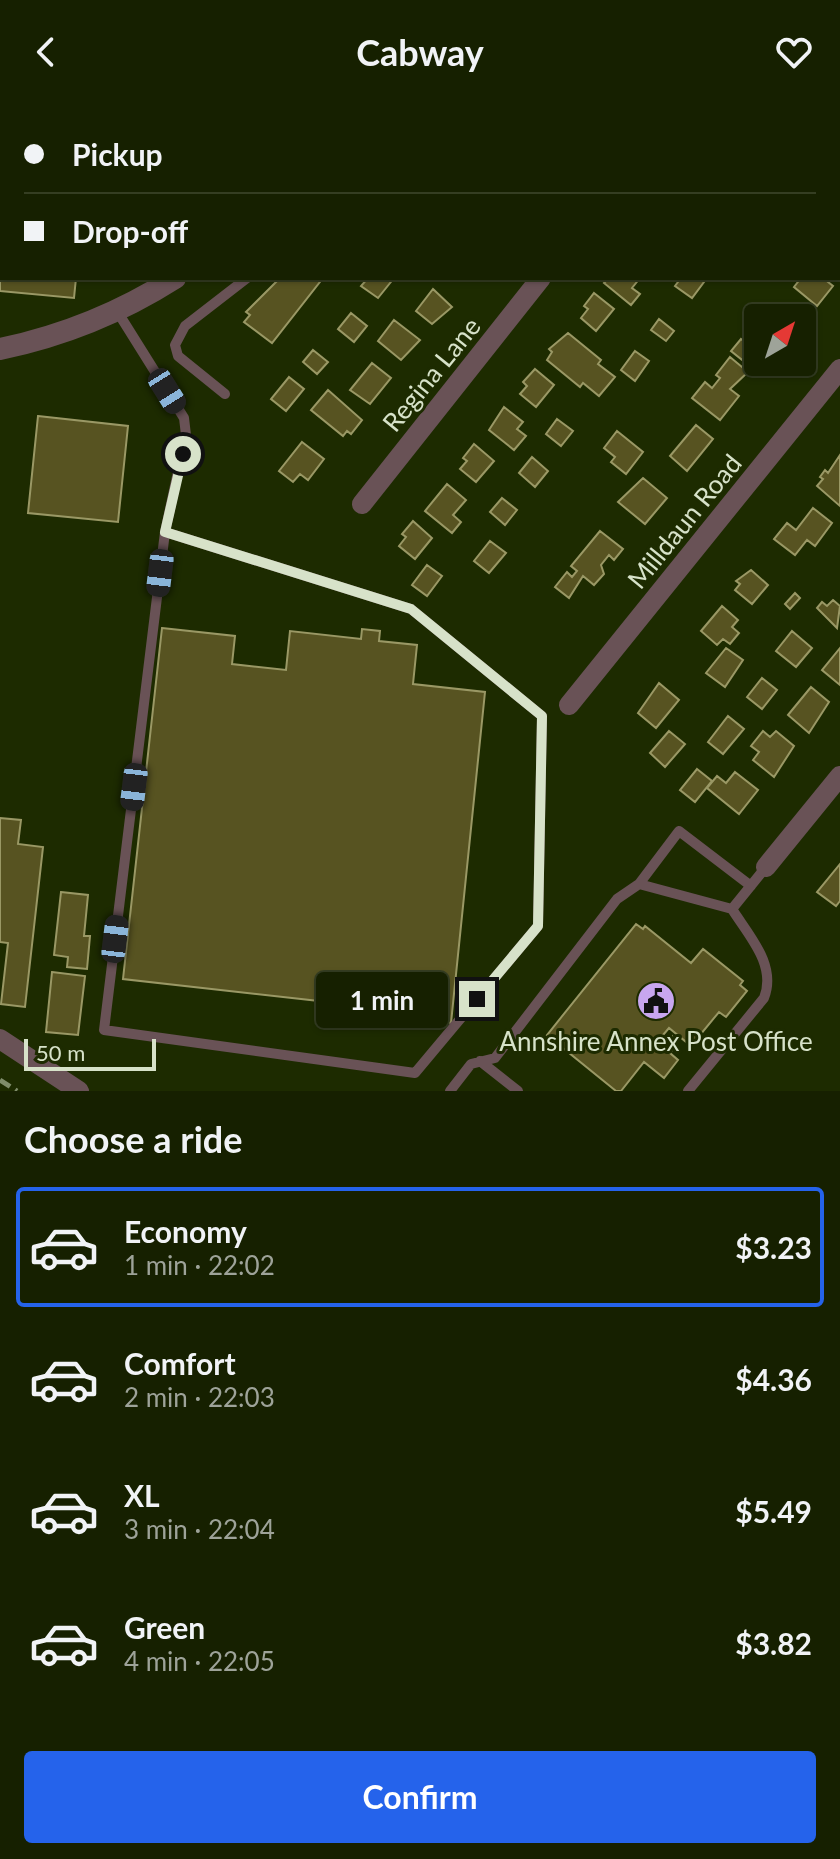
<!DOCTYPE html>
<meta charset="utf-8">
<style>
body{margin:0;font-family:Lato,sans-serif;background:#232d0f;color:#f1f3f6;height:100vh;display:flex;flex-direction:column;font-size:30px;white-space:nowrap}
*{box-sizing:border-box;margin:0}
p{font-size:26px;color:#9ea399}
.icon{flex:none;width:44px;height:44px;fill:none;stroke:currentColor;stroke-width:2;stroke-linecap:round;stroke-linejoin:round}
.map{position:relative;height:987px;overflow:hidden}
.details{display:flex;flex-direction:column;background:#162000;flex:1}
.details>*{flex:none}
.guide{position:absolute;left:0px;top:0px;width:840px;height:176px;box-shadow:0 2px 6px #0004,0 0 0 2px #353e22;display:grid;align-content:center;height:176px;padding:0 24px;background:#162000}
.needle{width:52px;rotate:39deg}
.fabs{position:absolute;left:744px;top:200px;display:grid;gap:16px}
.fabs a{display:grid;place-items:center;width:72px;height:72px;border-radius:8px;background:#162000;box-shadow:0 2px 6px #0004,0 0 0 2px #353e22;font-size:40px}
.scale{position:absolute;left:24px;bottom:20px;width:132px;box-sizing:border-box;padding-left:8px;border:4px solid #d7e2c9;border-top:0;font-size:22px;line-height:28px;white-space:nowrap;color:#d7e2c9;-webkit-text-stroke:6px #1d2b00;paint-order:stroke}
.end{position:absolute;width:36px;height:36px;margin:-18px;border:10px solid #d7e2c9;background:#111;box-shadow:0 0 0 4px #111}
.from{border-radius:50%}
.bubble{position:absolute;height:56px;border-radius:8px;background:#162000;box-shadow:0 2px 6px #0004,0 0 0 2px #353e22;font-size:26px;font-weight:700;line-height:56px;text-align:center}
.car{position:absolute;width:24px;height:48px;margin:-24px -12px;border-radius:10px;box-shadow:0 0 6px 2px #0007;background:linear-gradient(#222 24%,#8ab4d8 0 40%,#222 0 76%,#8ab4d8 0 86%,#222 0)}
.guide b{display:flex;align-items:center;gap:28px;height:76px;font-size:30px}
.guide b+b{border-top:2px solid #353e22}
.guide i{width:20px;height:20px;background:#f1f3f6}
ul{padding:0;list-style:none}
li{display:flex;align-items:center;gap:24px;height:120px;margin:0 16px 12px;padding:0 8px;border:4px solid transparent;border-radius:8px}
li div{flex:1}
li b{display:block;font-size:30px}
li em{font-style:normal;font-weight:700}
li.active{border-color:#2563eb}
li>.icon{width:72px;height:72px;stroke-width:1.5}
h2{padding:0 24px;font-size:36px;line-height:96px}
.button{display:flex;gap:16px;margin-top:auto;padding:16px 24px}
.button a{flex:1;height:92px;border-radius:8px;background:#2563eb;color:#fff;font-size:32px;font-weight:700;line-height:92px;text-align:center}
header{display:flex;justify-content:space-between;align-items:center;height:104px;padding:0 24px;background:#162000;font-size:36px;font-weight:700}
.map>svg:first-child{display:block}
</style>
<header><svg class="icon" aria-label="back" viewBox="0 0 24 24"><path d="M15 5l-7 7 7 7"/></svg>Cabway<svg class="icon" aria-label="heart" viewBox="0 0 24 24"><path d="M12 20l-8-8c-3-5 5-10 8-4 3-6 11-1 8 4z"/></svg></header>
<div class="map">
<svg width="840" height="987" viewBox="0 0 840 987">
<rect width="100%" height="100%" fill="#1d2b00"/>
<!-- building -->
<path fill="#575321" stroke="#9a9865" stroke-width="2" d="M0,8H2V90H0Z
M0,120L2,174H76L74,194L0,187Z
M273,174H323L272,239L244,218L250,211L246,208L277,177Z
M368,174H394L378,194L361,182Z
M609,174H640L632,184L640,190L631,201L604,179Z
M681,174H698L704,178L692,194L675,182Z
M801,174H823L833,182L817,202L794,183Z
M433,185L452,203L432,220L416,207Z
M594,189L614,205L596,227L581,214L588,205L584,202Z
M351,209L367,222L354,238L338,225Z
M659,215L674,227L666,237L651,226Z
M394,216L420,236L401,256L378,237Z
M568,229L601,256L598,260L615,273L599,292L583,279L580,283L547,256L552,248L549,245Z
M741,235L756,247L746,259L731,247Z
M313,246L328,258L317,270L303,258Z
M635,247L649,257L635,277L621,266Z
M730,253L748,268L730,285L739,292L720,316L692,294L705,278L712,284L720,274L716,271Z
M372,259L391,274L370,300L350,286Z
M535,265L554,281L536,303L520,290L527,282L523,278Z
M289,273L304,285L286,307L271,295Z
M328,286L362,316L351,330L347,327L343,332L311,306Z
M504,303L523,318L517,325L526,332L514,346L489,326Z
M38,312L128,322L118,418L28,409Z
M557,315L573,327L561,342L546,330Z
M696,321L713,335L687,367L670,352Z
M617,327L643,348L626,370L611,358L615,353L604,344Z
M302,338L324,355L308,376L300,370L293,378L279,367Z
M474,340L494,357L476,378L460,365L467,357L463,354Z
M840,351V402L817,382L823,375L820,373L825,366L828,369Z
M532,353L548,367L535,383L519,369Z
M643,374L667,394L645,420L618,398Z
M447,380L466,396L453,411L461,418L452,429L425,407Z
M502,394L517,406L505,421L490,408Z
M813,404L832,419L815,442L807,436L795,451L774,435L787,419L796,426Z
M413,417L432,434L415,455L399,442L406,433L402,430Z
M600,427L623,445L614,456L609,451L601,461L604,470L594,481L583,472L569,494L555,483L567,468L572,473L577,467L571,462Z
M490,437L506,449L489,469L474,457Z
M427,461L442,472L427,492L412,481Z
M751,466L768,481L752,500L735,486L740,480L736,477Z
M795,489L800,494L790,505L785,500Z
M833,496L840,502L837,524L817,504L822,498L827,502Z
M722,502L738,516L732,523L739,529L730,540L723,535L717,541L701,527Z
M162,524L235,532L232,560L286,566L290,527L361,535L362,525L380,527L379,537L417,541L413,580L485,588L451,919L399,910V906L123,875Z
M792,527L812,544L796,563L776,547Z
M726,544L743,556L725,583L706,569Z
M840,544V581L822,566Z
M762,574L777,586L762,605L747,593Z
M659,579L679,596L656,624L638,609Z
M811,583L829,598L809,629L788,611Z
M728,612L744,625L723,650L708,638Z
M669,627L685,640L665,663L650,649Z
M763,627L770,633L776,627L794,642L774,673L753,656L759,648L751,642Z
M697,665L712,677L695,698L680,686Z
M735,668L758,686L739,710L707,684L717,672L726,679Z
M0,714L21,716L18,740L43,743L25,903L1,900L8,839L0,838Z
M840,760V797L836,802L817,788Z
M61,788L88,791L84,832H90L87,865L67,863L68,853L54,851Z
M636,820L643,825L645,822L691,859L703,845L743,877L740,881L747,887L726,913L719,908L691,942L669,924L657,938L672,932L676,941L670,949L678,956L664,974L644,958L621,987H616L547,931Z
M52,868L85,872L78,931L46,928Z"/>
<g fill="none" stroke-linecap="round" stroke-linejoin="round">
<!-- service -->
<path stroke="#695256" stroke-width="10" d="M98,0L100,2
M62,2V0
M419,2L421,0
M117,207L184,314L186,331L165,428L104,926L415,969L538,822L542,612L411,505L165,428
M225,290L178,252L175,241L185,222L247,174
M639,780L679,727L751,782
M732,805L766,763
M480,957L518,987
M450,987L471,960L495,954L617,795L639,780L732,805C749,832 777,861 764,894L688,987"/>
<!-- minor -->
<path stroke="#695256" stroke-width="20" d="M206,0L208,2
M678,2L680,0
M362,400L541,174
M569,601L840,265
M766,763L840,672
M0,935L79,987"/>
<!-- tertiary -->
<path stroke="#695256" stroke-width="22" d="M364,2L366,0
M0,245C63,232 120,209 175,174"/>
<!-- rail -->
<path stroke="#7f8c6a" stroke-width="5" stroke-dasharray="12 6" stroke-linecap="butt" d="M0,976L17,987"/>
</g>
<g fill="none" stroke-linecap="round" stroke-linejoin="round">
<!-- route -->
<path stroke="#d7e2c9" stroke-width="10" d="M183,350L165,428L411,505L542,612L538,822L477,895"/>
</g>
<!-- icons -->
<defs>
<g id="civic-disc" transform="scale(2)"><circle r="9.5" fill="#c8a6ef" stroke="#1d2b00"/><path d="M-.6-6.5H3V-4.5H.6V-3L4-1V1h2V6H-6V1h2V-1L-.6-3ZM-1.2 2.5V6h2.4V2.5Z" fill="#111"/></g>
</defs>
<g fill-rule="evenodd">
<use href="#civic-disc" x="656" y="897"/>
</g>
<g text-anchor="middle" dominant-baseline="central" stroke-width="6" stroke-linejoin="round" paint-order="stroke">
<!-- street labels -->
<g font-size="26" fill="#d7e2c9" stroke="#1d2b00">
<text transform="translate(431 270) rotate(-51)">Regina Lane</text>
<text transform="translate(684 417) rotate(-51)">Milldaun Road</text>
</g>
<!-- poi labels -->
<g font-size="26" fill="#d7e2c9" stroke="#1d2b00">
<text x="656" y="937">Annshire Annex Post Office</text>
</g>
</g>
</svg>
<div class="fabs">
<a><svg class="needle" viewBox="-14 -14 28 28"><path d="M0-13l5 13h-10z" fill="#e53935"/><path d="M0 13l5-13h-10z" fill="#9ea399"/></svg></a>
</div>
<div class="scale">50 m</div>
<i class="end from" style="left:183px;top:350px"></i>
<i class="end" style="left:477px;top:895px"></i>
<div class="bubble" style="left:316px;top:868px;width:132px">1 min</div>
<i class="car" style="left:167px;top:287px;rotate:148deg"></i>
<i class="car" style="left:160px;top:469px;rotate:187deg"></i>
<i class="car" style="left:134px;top:683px;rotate:187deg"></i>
<i class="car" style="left:115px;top:835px;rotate:7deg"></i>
<div class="guide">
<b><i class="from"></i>Pickup</b>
<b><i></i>Drop-off</b>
</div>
</div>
<section class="details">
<h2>Choose a ride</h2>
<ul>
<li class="active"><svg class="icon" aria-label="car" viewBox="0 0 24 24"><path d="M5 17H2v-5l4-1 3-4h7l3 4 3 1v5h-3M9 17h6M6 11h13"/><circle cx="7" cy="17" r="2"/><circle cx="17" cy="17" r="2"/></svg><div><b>Economy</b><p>1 min · 22:02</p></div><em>$3.23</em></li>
<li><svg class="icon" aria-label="car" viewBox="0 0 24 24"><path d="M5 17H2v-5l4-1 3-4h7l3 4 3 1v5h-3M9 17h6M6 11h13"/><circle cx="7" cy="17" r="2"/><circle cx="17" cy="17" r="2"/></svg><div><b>Comfort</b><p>2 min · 22:03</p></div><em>$4.36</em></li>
<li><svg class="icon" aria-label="car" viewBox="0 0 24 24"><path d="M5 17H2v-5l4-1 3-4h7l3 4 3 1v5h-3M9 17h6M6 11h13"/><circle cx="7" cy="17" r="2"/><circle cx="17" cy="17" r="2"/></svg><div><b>XL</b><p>3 min · 22:04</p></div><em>$5.49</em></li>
<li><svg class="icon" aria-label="car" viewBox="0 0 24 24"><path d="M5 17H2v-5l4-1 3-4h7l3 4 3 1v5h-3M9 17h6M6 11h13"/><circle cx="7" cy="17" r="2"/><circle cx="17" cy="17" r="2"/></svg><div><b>Green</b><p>4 min · 22:05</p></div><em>$3.82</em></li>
</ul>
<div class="button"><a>Confirm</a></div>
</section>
